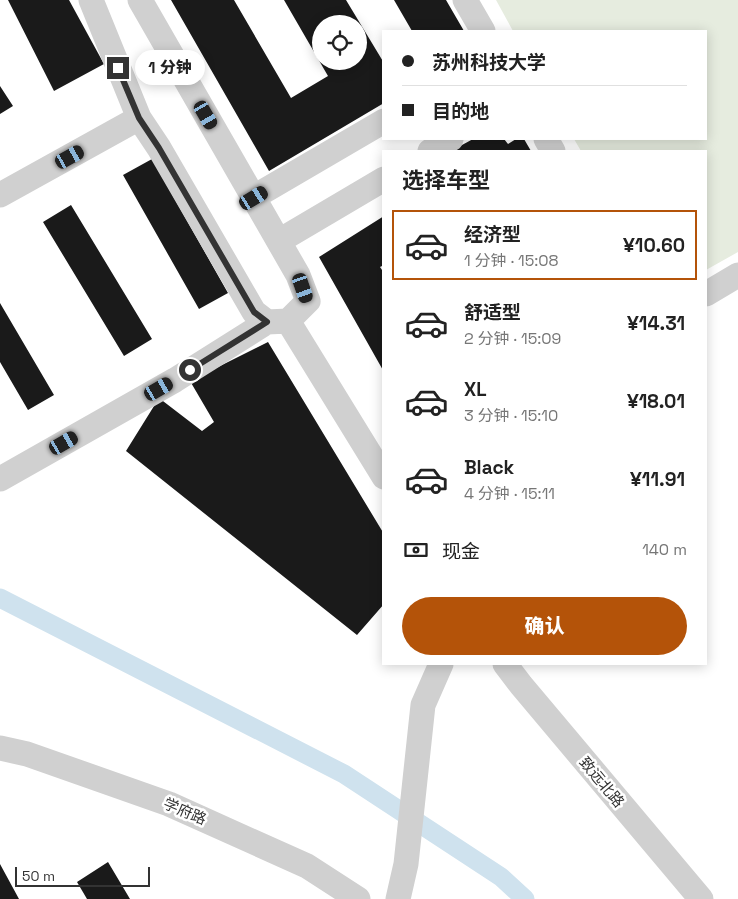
<!DOCTYPE html>
<html lang="zh">
<meta charset="utf-8">
<style>
body{margin:0;font-family:"Space Grotesk","Noto Sans SC",sans-serif;background:#f2f2f2;color:#222;height:100vh;display:flex;flex-direction:column;font-size:19px;white-space:nowrap}
*{box-sizing:border-box;margin:0}
p{font-size:16px;color:#767676}
.icon{flex:none;width:28px;height:28px;fill:none;stroke:currentColor;stroke-width:2;stroke-linecap:round;stroke-linejoin:round}
.map{position:relative;flex:1;overflow:hidden}
.side{position:absolute;left:382px;top:150px;width:325px;height:515px;display:flex;flex-direction:column;background:#fff;border-radius:0px;box-shadow:0 2px 12px #0003}
.side>*{flex:none}
.guide{position:absolute;left:382px;top:30px;width:325px;height:110px;border-radius:0px;box-shadow:0 2px 12px #0003;display:grid;align-content:center;height:110px;padding:0 20px;background:#fff}
.buttons{position:absolute;left:312px;top:15px;display:grid;gap:10px}
.buttons a{display:grid;place-items:center;width:55px;height:55px;border-radius:50%;background:#fff;box-shadow:0 2px 12px #0003;font-size:25px}
.scale{position:absolute;left:15px;bottom:12px;width:135px;box-sizing:border-box;padding-left:5px;border:2px solid #333;border-top:0;font-size:14px;line-height:18px;white-space:nowrap;color:#333;-webkit-text-stroke:4px #fff;paint-order:stroke}
.end{position:absolute;width:22px;height:22px;margin:-11px;border:6px solid #333;background:#fff;box-shadow:0 0 0 2px #fff}
.from{border-radius:50%}
.bubble{position:absolute;height:35px;border-radius:18px;background:#fff;box-shadow:0 2px 12px #0003;font-size:16px;font-weight:800;line-height:35px;text-align:center}
.car{position:absolute;width:15px;height:30px;margin:-15px -8px;border-radius:6px;box-shadow:0 0 4px 1px #0007;background:linear-gradient(#222 24%,#8ab4d8 0 40%,#222 0 76%,#8ab4d8 0 86%,#222 0)}
.guide b{display:flex;align-items:center;gap:18px;height:48px;font-size:19px}
.guide b+b{border-top:1px solid #e0e0e0}
.guide i{width:12px;height:12px;background:#222}
ul{padding:0;list-style:none}
li{display:flex;align-items:center;gap:15px;height:70px;margin:0 10px 8px;padding:0 10px;border:2px solid transparent;border-radius:0px}
li div{flex:1}
li b{display:block;font-size:19px}
li em{font-style:normal;font-weight:800}
li.active{border-color:#b45309}
li>.icon{width:45px;height:45px;stroke-width:1.5}
h2{padding:0 20px;font-size:22px;line-height:60px}
.pay{display:flex;align-items:center;gap:12px;height:55px;padding:0 20px;font-size:19px}
.pay p{margin-inline-start:auto}
.action{display:flex;gap:10px;margin-top:auto;padding:10px 20px}
.action a{flex:1;height:58px;border-radius:30px;background:#b45309;color:#fff;font-size:20px;font-weight:800;line-height:58px;text-align:center}
.map>svg:first-child{display:block}
</style>
<div class="map">
<svg width="738" height="899" viewBox="0 0 738 899">
<rect width="100%" height="100%" fill="#fff"/>
<!-- green -->
<path fill="#e6ecdf" d="M496,0H738V252L706,270V151H581L574,139H706V31H513Z"/>
<g fill="none" stroke-linecap="round" stroke-linejoin="round">
<!-- canal -->
<path stroke="#cfe2ee" stroke-width="19" d="M0,598L344,774L501,877L525,899"/>
</g>
<!-- building -->
<path fill="#1a1a1a" fill-rule="evenodd" d="M8,0H69L104,64L54,91Z
M171,0H234L291,98L328,76L284,0H346L384,63V103L269,171ZM321,24H359V61H321Z
M394,0H446L464,31H412Z
M0,86L13,106L0,114Z
M473,139H504L508,144L516,139H524L531,151H451Z
M152,159L228,293L199,309L123,175Z
M71,205L152,339L124,356L43,222Z
M384,216V265L380,267L384,273V372L319,257Z
M0,303L54,395L28,410L0,362Z
M268,342L384,534V604L357,635L126,451L159,398L202,431L214,422L190,381Z
M108,862L130,899H87L77,882Z
M0,864L19,899H0Z"/>
<g fill="none" stroke-linecap="round" stroke-linejoin="round">
<!-- minor -->
<path stroke="#d0d0d0" stroke-width="25" d="M91,0L139,118L159,148L254,312L267,322L288,321L308,301L298,275L140,0
M465,0L483,31
M546,139L553,151
M430,151L451,139
M0,195L139,118
M254,197L384,121
M279,241L384,179
M706,294L738,275
M288,321L384,477
M0,479L175,380L267,322
M505,664L521,685L701,899
M0,748L27,754L169,804L307,866L358,899
M398,899L406,864L423,705L441,664"/>
</g>
<g fill="none" stroke-linecap="round" stroke-linejoin="round">
<!-- route -->
<path stroke="#333" stroke-width="6" d="M118,68L139,118L159,148L254,312L267,322L190,370"/>
</g>
<g text-anchor="middle" dominant-baseline="central" stroke-width="5" stroke-linejoin="round" paint-order="stroke">
<!-- street labels -->
<g font-size="15" fill="#333" stroke="#fff">
<text transform="translate(602 782) rotate(50)">致远北路</text>
<text transform="translate(185 811) rotate(23)">学府路</text>
</g>
</g>
</svg>
<div class="buttons">
<a><svg class="icon" aria-label="locate" viewBox="0 0 24 24"><circle cx="12" cy="12" r="6"/><path d="M12 2v4M12 18v4M2 12h4M18 12h4"/></svg></a>
</div>
<div class="scale">50 m</div>
<i class="end from" style="left:190px;top:370px"></i>
<i class="end" style="left:118px;top:68px"></i>
<div class="bubble" style="left:135px;top:50px;width:70px">1 分钟</div>
<i class="car" style="left:206px;top:115px;rotate:150deg"></i>
<i class="car" style="left:70px;top:157px;rotate:61deg"></i>
<i class="car" style="left:254px;top:198px;rotate:59deg"></i>
<i class="car" style="left:303px;top:288px;rotate:161deg"></i>
<i class="car" style="left:159px;top:389px;rotate:60deg"></i>
<i class="car" style="left:64px;top:443px;rotate:60deg"></i>
<div class="guide">
<b><i class="from"></i>苏州科技大学</b>
<b><i></i>目的地</b>
</div>
<section class="side">
<h2>选择车型</h2>
<ul>
<li class="active"><svg class="icon" aria-label="car" viewBox="0 0 24 24"><path d="M5 17H2v-5l4-1 3-4h7l3 4 3 1v5h-3M9 17h6M6 11h13"/><circle cx="7" cy="17" r="2"/><circle cx="17" cy="17" r="2"/></svg><div><b>经济型</b><p>1 分钟 · 15:08</p></div><em>¥10.60</em></li>
<li><svg class="icon" aria-label="car" viewBox="0 0 24 24"><path d="M5 17H2v-5l4-1 3-4h7l3 4 3 1v5h-3M9 17h6M6 11h13"/><circle cx="7" cy="17" r="2"/><circle cx="17" cy="17" r="2"/></svg><div><b>舒适型</b><p>2 分钟 · 15:09</p></div><em>¥14.31</em></li>
<li><svg class="icon" aria-label="car" viewBox="0 0 24 24"><path d="M5 17H2v-5l4-1 3-4h7l3 4 3 1v5h-3M9 17h6M6 11h13"/><circle cx="7" cy="17" r="2"/><circle cx="17" cy="17" r="2"/></svg><div><b>XL</b><p>3 分钟 · 15:10</p></div><em>¥18.01</em></li>
<li><svg class="icon" aria-label="car" viewBox="0 0 24 24"><path d="M5 17H2v-5l4-1 3-4h7l3 4 3 1v5h-3M9 17h6M6 11h13"/><circle cx="7" cy="17" r="2"/><circle cx="17" cy="17" r="2"/></svg><div><b>Black</b><p>4 分钟 · 15:11</p></div><em>¥11.91</em></li>
</ul>
<div class="pay"><svg class="icon" aria-label="cash" viewBox="0 0 24 24"><path d="M3 7h18v10H3z"/><circle cx="12" cy="12" r="2"/></svg>现金<p>140 m</p></div>
<div class="action"><a>确认</a></div>
</section>
</div>
